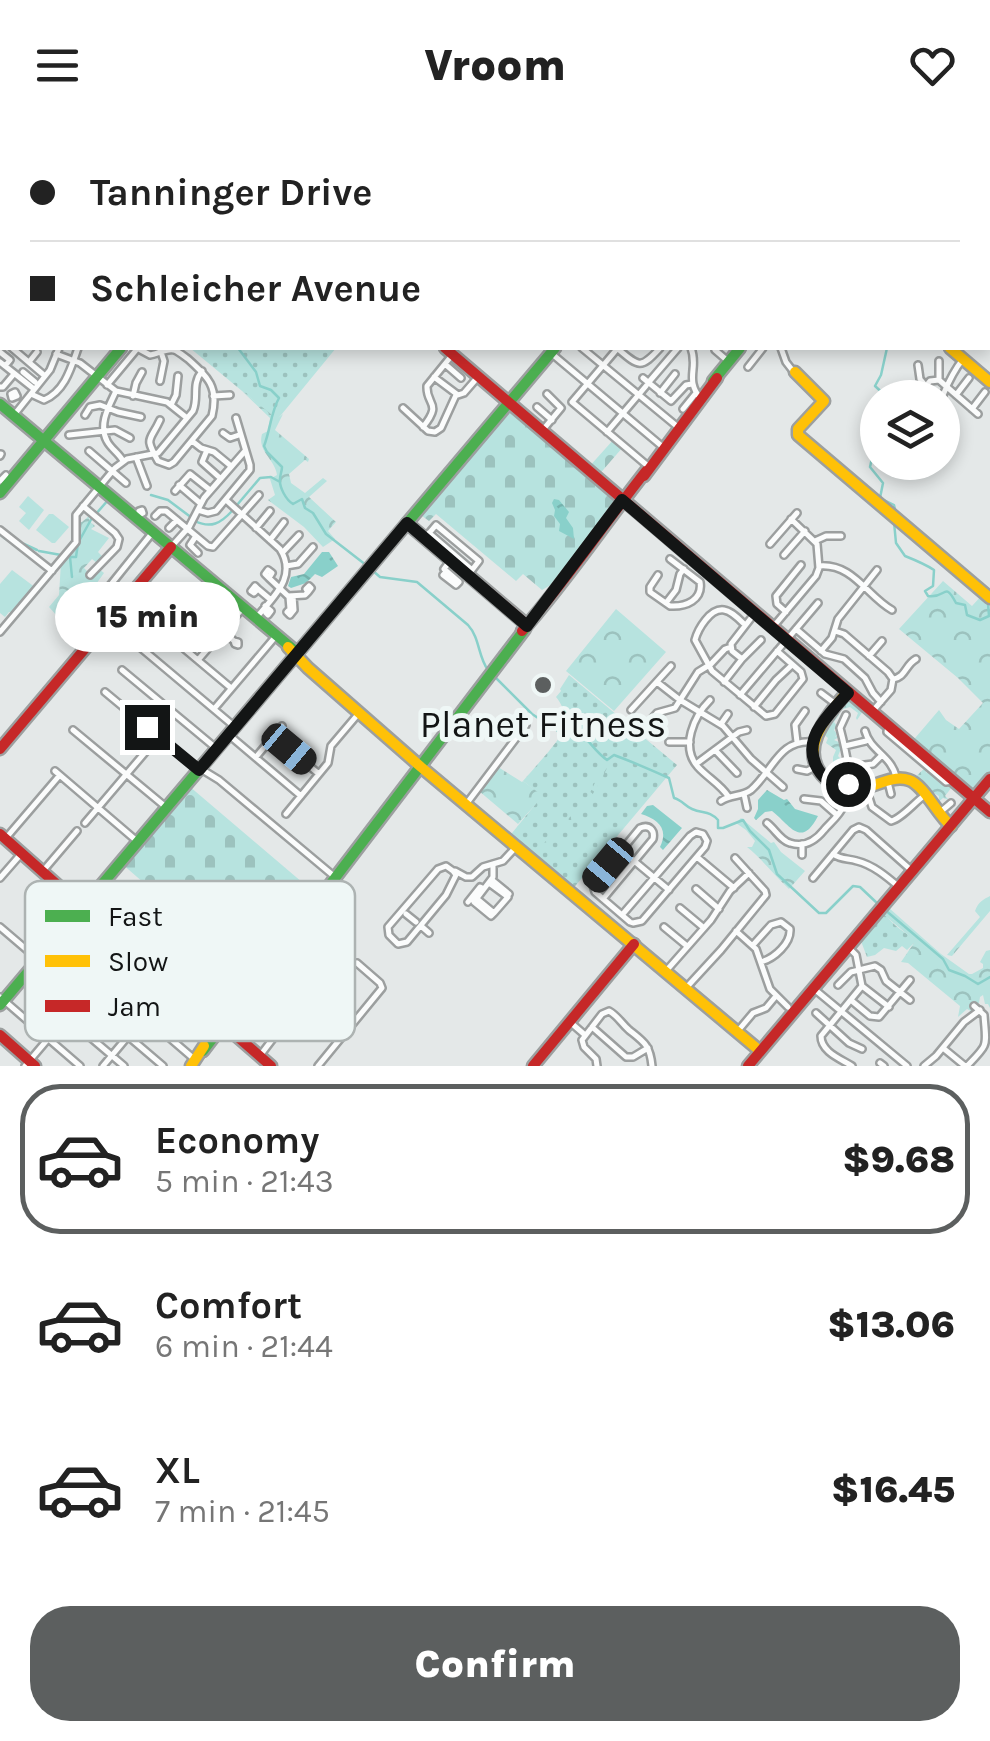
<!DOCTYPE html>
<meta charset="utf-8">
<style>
body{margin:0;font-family:Karla,sans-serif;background:#f6f6f6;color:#222;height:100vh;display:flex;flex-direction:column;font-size:38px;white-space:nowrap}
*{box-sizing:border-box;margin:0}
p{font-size:32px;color:#767676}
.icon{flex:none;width:55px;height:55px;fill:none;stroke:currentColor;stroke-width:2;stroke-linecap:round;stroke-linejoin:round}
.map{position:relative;height:936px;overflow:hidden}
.drawer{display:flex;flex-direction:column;background:#fff;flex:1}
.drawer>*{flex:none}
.banner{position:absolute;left:0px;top:0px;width:990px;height:220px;box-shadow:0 5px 15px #0003;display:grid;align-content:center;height:220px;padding:0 30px;background:#fff}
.controls{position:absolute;left:860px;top:250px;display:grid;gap:20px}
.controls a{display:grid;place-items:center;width:100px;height:100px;border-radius:50%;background:#fff;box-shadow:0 5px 15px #0003;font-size:50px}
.end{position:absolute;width:45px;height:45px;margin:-22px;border:12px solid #131515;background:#fff;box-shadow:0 0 0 5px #fff}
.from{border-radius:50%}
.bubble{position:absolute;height:70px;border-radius:35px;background:#fff;box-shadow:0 5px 15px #0003;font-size:32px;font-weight:800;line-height:70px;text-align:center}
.car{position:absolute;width:30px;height:60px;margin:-30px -15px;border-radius:12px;box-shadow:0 0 8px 2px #0007;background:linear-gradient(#222 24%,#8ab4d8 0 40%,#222 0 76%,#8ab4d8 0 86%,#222 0)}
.banner b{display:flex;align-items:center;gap:35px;height:95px;font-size:38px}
.banner b+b{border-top:2px solid #e0e0e0}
.banner i{width:25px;height:25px;background:#222}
ul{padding:18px 0 0;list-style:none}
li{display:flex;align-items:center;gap:30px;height:150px;margin:0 20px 15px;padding:0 10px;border:5px solid transparent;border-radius:40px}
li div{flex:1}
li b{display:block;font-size:38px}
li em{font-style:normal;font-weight:800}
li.active{border-color:#5c5f5f}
li>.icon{width:90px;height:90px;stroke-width:1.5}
.button{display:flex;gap:20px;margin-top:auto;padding:20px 30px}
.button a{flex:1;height:115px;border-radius:40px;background:#5c5f5f;color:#fff;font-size:40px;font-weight:800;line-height:115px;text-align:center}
header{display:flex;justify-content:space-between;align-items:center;height:130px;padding:0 30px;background:#fff;font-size:45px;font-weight:800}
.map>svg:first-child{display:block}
</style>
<header><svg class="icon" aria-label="menu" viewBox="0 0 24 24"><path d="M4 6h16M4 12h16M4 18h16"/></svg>Vroom<svg class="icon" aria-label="heart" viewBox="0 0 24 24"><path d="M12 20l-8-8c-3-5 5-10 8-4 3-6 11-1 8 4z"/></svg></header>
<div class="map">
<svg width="990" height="936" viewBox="0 0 990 936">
<defs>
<pattern id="grass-dots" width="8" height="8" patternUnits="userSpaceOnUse" patternTransform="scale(2.5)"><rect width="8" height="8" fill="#b7e3df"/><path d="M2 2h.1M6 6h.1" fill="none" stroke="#9cc2be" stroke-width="1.8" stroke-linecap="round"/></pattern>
<pattern id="forest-crowns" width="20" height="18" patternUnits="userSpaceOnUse" patternTransform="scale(2.5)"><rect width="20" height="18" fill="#b7e3df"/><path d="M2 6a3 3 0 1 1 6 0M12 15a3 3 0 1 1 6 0" fill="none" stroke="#9cc2be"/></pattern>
<pattern id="cemetery-stones" width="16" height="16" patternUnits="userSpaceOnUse" patternTransform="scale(2.5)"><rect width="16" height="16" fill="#b7e3df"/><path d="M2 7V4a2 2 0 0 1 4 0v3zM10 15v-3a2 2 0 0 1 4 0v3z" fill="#9cc2be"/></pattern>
<pattern id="water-ripples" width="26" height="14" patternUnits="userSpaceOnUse" patternTransform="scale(2.5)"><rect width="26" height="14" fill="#89d0ca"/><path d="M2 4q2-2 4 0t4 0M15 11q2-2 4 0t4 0" fill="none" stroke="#75b2ad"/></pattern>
</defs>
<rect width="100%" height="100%" fill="#e4e8e8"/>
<!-- grass -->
<path fill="url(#grass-dots)" d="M190,218H336L277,290Z
M569,545L677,635L571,761L508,708L542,666L523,651C533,639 561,610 565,597C568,588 562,574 556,567L561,561L560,559Z
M882,779C888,792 903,801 914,809V813L907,820L902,816L896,821L884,818L875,825L867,827L859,806Z"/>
<!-- forest -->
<path fill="url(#forest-crowns)" d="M242,261L277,289L283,284L275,300L309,329L308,332L305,330L289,344L291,353L305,363L323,348L327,351L309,367L336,392L328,401L335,409L323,417L304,397L268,370L275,365L270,349L277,345C275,329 257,322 262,304L268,301L270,288Z
M90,385L89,391L95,396L91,399L109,408L98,422L103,427L97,433L92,429L84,438L87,441L86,444L90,449L99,439L104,443L94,457L97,466L109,470L113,480L80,520L69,509L66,496L49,477L59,465L61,432L78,411L79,398L77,393L82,392Z
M943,451L972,476L983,464L990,469V648L974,668L953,650L949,653L952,657L945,666L949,670L943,668L935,675L933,669L939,670V666L930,661L929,656L924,659L923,651L919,654L913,649L926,637V643L930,639L910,614L939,580L946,590L959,599L983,573L958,548L899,499Z
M616,479L666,522L614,581L566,541Z
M843,569L857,572L863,581L857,590L856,588L858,583L850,577L837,581L839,585L834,592L837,596L834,600L837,604L835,607L838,605L839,607L834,610L841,613L844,620L840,621L838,626L841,629L840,635L835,638L837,643L846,645L843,651H839L836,644L832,648L827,645L832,640L831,635L833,633V627L836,620L826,613L828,608L822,603Z
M612,624L620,625L618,630L611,629C596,665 572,697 543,718L541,716L579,678L589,665L605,632L601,628Z
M498,637L522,652L523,651L543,666L518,694L479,661Z
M741,688L771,713L774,712L781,722L805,741L789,759C774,745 763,730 747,717H752L755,711L746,700L736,693Z
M990,766V781L952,826L947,825L980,787L975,781C978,772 984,769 990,766Z
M889,778L941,824L969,844H972L983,838V834L980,832L986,821L990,820V878L988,874H985L983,865L980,867L979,873H973L971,878L975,880L973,882L967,879L958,887L960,876L908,833L901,832L914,813V810L883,784L882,780Z"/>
<!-- cemetery -->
<path fill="url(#cemetery-stones)" d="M509,276L619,370L554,453L542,460L523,444L516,451L436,384L429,391L418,383Z
M614,309L623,317L597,347L588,338Z
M189,656L316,764L253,848L121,733Z"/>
<!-- pitch -->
<path fill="#b7e3df" d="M28,366L44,380L29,400L19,391L26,383L19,377Z
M49,384H53L69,397L55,413H52L36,400Z
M12,440L36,458L15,482H9L5,487L0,483V454Z"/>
<!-- water -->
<path fill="url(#water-ripples)" d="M554,369L559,370L569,382L566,388L573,398L574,409L559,401L560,394L554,386L555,380L552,373Z
M322,422H329L338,436L322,447L315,444L306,453L291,458L288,456L291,447L304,444Z
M767,660L784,670L787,669L795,679L818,686C801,719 790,695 772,681L765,682L756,690L754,688L758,679V670Z
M653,675L682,698L663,720L660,717C669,699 658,689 641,684L647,676Z"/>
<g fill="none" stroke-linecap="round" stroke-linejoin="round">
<!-- stream -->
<path stroke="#89d0ca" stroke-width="2.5" d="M843,0L844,2
M972,2L974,0
M238,218L256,242L260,256L271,260L279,268C271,282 270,301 264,316L267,322L282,337C282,341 280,345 280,349C279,357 286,370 293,374L302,369L305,378L313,383L326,404L366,435
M887,218L881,245L875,256L888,268
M878,305L871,309L870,314L866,317L872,328L870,337L883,353L880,368L894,375L896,384
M151,365L168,370L192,388
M237,375L260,348L271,347L280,352
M95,385L109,369
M195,391C211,399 221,393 232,381
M894,392L896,413L905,426C915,430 925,434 934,440L933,456L925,461L928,466C947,469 944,450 956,473L965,475L967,485L980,490L989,486L988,474L990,472
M0,404L2,406
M4,408L17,415
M24,414L37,420
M39,421L61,425
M372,440L380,447L417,452L468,495C480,508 478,527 488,540
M72,447L70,427H76L78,413L93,386
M494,546L532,584L558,601C587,597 588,617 607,630L614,625C633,632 651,640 669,648L674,668C682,670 685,676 692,679C703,684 709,680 718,690V698H723L743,690L750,701L769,720L777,744L819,783H826L853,756L860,757L878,774
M884,779L943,829L949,840L965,846L978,854L990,847"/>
<!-- street casing -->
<g stroke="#9c9f9f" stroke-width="10">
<path id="street" d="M164,0L168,2
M212,0L215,2
M266,0L269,2
M340,0L341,2
M356,0L358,2
M426,0L429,2
M649,0L651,2
M680,0L683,2
M711,0L714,2
M801,0L804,2
M158,2L160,0
M235,2L237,0
M281,2L283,0
M378,2V0
M400,2L402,0
M454,2L456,0
M477,2L478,0
M509,2L511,0
M581,2L583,0
M630,2L632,0
M724,2L726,0
M750,2L752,0
M776,2L778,0
M925,2L927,0
M962,2L964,0
M0,76L2,75
M0,93L2,95
M0,113L2,114
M0,121L2,122L0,126
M0,131L2,132
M0,148L2,150L0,154
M12,218L45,246
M137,218L150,225C157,224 167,218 174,220C178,221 185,227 188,229C208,247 219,257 212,286L174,332L169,335L158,331C144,306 150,312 160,290
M582,218L679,298
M691,218C699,238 684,249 701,269
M717,218L715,220L729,232
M781,218L786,232L793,241
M617,219L572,272L649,337
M618,219C639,237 641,239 660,218
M0,222L10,230L5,236
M551,223L664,318
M56,224L80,233L116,261L167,272L187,288
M0,232L34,259
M29,232L37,222
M445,234L461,248
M918,235L920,249L925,255
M748,237L763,218
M23,242L35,252
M434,247L458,265L464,263L477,248
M643,248L671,271L686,255L692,254
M939,250L978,284
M939,250V231
M160,251L164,231L161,222
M648,253L678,218
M107,255L137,219
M0,257H3L14,244
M116,261C109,276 98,294 107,311C111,319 119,323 123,331
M15,262L17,266L12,268L11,264Z
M660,263L675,244
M31,264L44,270C65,261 71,238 78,218
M943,265C948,253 955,239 963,229
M956,265L969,248
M133,266L136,253L142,242
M213,266L230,265
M916,268L930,251L939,250
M171,275L176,265L178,246
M537,277L552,290
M403,278L428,301L435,302L441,298L456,265
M683,279L696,263
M972,279L985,262
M14,285L50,240L59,218
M85,285L90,277L100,275L118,282L141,287
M423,297C443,272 426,276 427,256L453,224
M542,301L561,278L547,264
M607,302L646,256
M223,303L230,308L239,305
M69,305L115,300L130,308
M192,311L201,318L214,322L231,336
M207,320L202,332L220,348
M89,321L126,353
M0,326L1,324
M136,327L147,356
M0,351L6,345
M179,355L200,373
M175,361L190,344L210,360
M226,370L280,419C298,447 273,467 256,488
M83,376L115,403L119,409L117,417L90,445
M142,380L143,383L141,384L139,381Z
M198,380L208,383L216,381L250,340V335L236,288
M155,386L160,381H166L208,416L213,417L259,365
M169,398L177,390
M256,398L270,381
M0,400L52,441
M196,406L190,415L198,423
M425,408L436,395L479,431L472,440L429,403
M270,410L284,392
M815,411L826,406H841
M770,414L797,383
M172,416L189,397L204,368L245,321
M283,422L299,405
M784,425L805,401
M450,431L444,439L459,452L456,455
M286,436L298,434L313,417
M819,436C853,433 867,466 892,480
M446,442L443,445L456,455
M658,445L650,457V462L670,476C686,477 703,470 700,452L670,429
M269,448L265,444L268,440L272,443L269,448L288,466L305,465L308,462L306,459L309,456L311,458L308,462
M108,458L153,402
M258,459L255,456L251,461L254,463L258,459L271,470
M289,467L290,479L287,482L290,485L294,480L293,466
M666,473L676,460L680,444L684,439
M265,476L271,481L268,485L266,483
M173,480L141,518L235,597
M119,481L159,514
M786,482L777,474L776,466L801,435
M745,495C740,490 732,481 724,480C710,478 698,499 695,510L712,541L766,586L775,584L803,549L801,542L777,521
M773,497L816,446L819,438L817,414L791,389
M796,499L825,524L844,529L865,548L873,563L881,572
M223,501L234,511
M835,501L844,504L888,542L893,549
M0,502L76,412V385L115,338L127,329L158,323L193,281C199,267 191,255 202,241
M193,502L181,516L231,558
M234,511L238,512V515L235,514Z
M821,521L832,508L838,489L877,440
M869,526L882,511
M742,529L732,521L731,514L755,483
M198,530L242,479
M122,540L217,619
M893,549C906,547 905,535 916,529
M657,552L680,570L723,596L751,629L783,657
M724,552L742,529L761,510
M105,562L199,640
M821,563L837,575
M740,565L818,473
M710,570C694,586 680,617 698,637C708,648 720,654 728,666
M754,577L776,550L792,535
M214,579L276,506
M631,580L671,536
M871,583L891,560L893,549
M647,594L657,583L675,578L698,542L711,534L725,519L731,517
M721,594L728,584
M888,596L887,602L946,652L952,651
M73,600L167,678
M865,601C870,621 892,626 896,647
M229,605L301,666
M273,606L319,644
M669,612H690
M797,612L795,595L805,581
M845,616L866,611
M715,620L737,643
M256,627L282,596
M696,634L739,602L747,600
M848,637L873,634L882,625
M201,639L219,650L335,747
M797,639L807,641L815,637
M55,641L138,712
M888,652L891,664
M866,658L872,677L891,691C901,689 915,672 925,665
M744,664L747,678
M804,669L821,671L837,685
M721,671C731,664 742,667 751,660C773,641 779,608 814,612
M467,673L526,595
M286,684L328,633L331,616L359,583
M938,684L951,673
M85,693L159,606
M767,693C775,699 781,711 790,713C805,718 816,710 824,700C831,692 840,685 844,675C854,652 846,621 840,598L846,585
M6,708L59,646
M621,720L669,760
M833,724C842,730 847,728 857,731C873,735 886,746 899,757
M802,725V714
M697,727L734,758
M446,736L453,741L456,745L446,765L407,812L398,814L389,805L388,797L438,739Z
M43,741L77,701
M455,741L466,747H472L483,737L503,731L516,717
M0,748L21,724
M813,748L853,700L859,697L866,700L911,740
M492,750L509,764
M489,753L508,767
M696,759L719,779
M476,768L494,783L508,767
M603,769L653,709C655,700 649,694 640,698L593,755L595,762L630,792L633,793L642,791L705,717L707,711L703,704L696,702L690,706L622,785
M468,772L480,757L482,758
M474,772L493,747V734
M474,772L491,786L494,783
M680,778L704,798
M406,784L416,792
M152,788L245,866
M69,793L209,910
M421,796L429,803
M0,797L163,936
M664,797L687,816
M736,801L756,819L770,859L788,877
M56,810L193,928
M753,815L771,795L781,792L790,799C791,813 775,828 761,832
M849,818L856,825L862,856
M272,836L307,865
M666,841L711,790L730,761L749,743
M23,850L124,936
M261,851L295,880
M838,855L851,842L875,836L881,840L886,851L910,870
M862,856L889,877
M686,858L721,820L766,765L765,761L735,728
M813,858L907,936
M249,866L284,895
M0,867L80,936
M852,871L870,886L879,887L910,850
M237,881L272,910
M816,883L849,913L862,919
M570,892L585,905
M592,897L626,927H633L648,918
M737,902L753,883L766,878L776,866
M943,918L965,936
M259,927L313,856
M880,933L884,936
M25,936L127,816
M103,936L196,825
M318,936L382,858L380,853L357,833
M597,936L596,929L584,917L582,910L602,884L609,881C618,886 621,893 629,900C644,912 650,915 652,936
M852,936C841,929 821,922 821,906L862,856
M924,936L936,926L964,892L980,880
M967,936C990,913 986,916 984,885L974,876"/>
</g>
<!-- fast casing -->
<g stroke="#9c9f9f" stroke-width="15">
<path id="fast" d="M87,2L89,0
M133,2L135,0
M303,2L305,0
M0,106L2,103
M0,184L2,181
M713,251L740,218
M0,274L293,519
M0,363L121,218
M0,875L555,218
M203,921L525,499"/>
</g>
<!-- slow casing -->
<g stroke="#9c9f9f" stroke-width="15">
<path id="slow" d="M188,0L191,2
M569,0L572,2
M904,2L906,0
M950,218L990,252
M795,242L824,271L798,299V305L990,468
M288,517L308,538L421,637L760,921
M847,562C827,586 795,622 827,650C835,657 845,661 856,660C873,658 892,644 909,650C924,655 937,684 951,696
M191,936L204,916"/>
</g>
<!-- jam casing -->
<g stroke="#9c9f9f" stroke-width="15">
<path id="jam" d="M833,0L836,2
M445,218L990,682
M644,346L717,248
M407,393L527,495
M522,501C567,450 604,394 646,341
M0,619L171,417
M0,704L88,782L224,895
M224,895L271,936
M0,905L35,936
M533,936L634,814
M748,936L990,649"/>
</g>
<!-- street -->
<use href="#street" stroke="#fbfcfc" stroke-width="5"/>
<!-- fast -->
<use href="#fast" stroke="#4caf50" stroke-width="10"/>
<!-- slow -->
<use href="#slow" stroke="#ffc107" stroke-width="10"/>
<!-- jam -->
<use href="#jam" stroke="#c62828" stroke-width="10"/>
</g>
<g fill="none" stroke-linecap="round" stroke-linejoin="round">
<!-- route -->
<path stroke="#131515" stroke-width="12" d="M147,597L199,640L407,393L527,496L622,370L848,563C839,573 829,583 821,595C802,623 817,651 847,660L848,654"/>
</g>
<!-- markers -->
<circle fill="#5c5f5f" stroke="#eff7f6" stroke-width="4" cx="543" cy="555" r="10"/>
<g text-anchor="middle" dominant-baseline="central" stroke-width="10" stroke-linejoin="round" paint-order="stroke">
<!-- poi labels -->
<g font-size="38" fill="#131515" stroke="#eff7f6">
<text x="543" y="594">Planet Fitness</text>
</g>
</g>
<!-- legend -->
<rect x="25" y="751" width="330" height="160" rx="15" fill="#eff7f6" stroke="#adb3b2" stroke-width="2.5"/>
<rect x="45" y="780" width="45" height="12" fill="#4caf50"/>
<rect x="45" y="825" width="45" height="12" fill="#ffc107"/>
<rect x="45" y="870" width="45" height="12" fill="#c62828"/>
<g font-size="28" fill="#131515">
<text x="108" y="796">Fast</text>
<text x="108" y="841">Slow</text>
<text x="108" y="886">Jam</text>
</g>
</svg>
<div class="controls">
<a><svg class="icon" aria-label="layers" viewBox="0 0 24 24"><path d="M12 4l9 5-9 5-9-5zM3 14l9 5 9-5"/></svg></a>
</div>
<i class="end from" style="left:848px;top:654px"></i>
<i class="end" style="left:147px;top:597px"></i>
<div class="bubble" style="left:55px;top:452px;width:185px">15 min</div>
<i class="car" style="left:289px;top:619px;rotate:130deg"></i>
<i class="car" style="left:608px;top:735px;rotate:220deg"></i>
<div class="banner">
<b><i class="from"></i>Tanninger Drive</b>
<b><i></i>Schleicher Avenue</b>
</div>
</div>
<section class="drawer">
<ul>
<li class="active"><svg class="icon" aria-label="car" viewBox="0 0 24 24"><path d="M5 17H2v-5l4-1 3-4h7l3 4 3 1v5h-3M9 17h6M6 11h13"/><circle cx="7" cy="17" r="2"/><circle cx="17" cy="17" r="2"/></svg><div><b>Economy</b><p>5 min · 21:43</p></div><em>$9.68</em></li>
<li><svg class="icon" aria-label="car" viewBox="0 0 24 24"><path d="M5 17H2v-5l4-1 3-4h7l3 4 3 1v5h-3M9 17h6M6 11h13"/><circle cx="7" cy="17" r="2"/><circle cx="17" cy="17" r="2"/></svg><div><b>Comfort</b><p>6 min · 21:44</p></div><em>$13.06</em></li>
<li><svg class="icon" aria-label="car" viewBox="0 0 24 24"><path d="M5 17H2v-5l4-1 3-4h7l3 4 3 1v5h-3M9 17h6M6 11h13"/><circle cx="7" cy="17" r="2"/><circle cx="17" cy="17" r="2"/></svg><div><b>XL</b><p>7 min · 21:45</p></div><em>$16.45</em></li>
</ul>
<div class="button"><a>Confirm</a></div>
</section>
